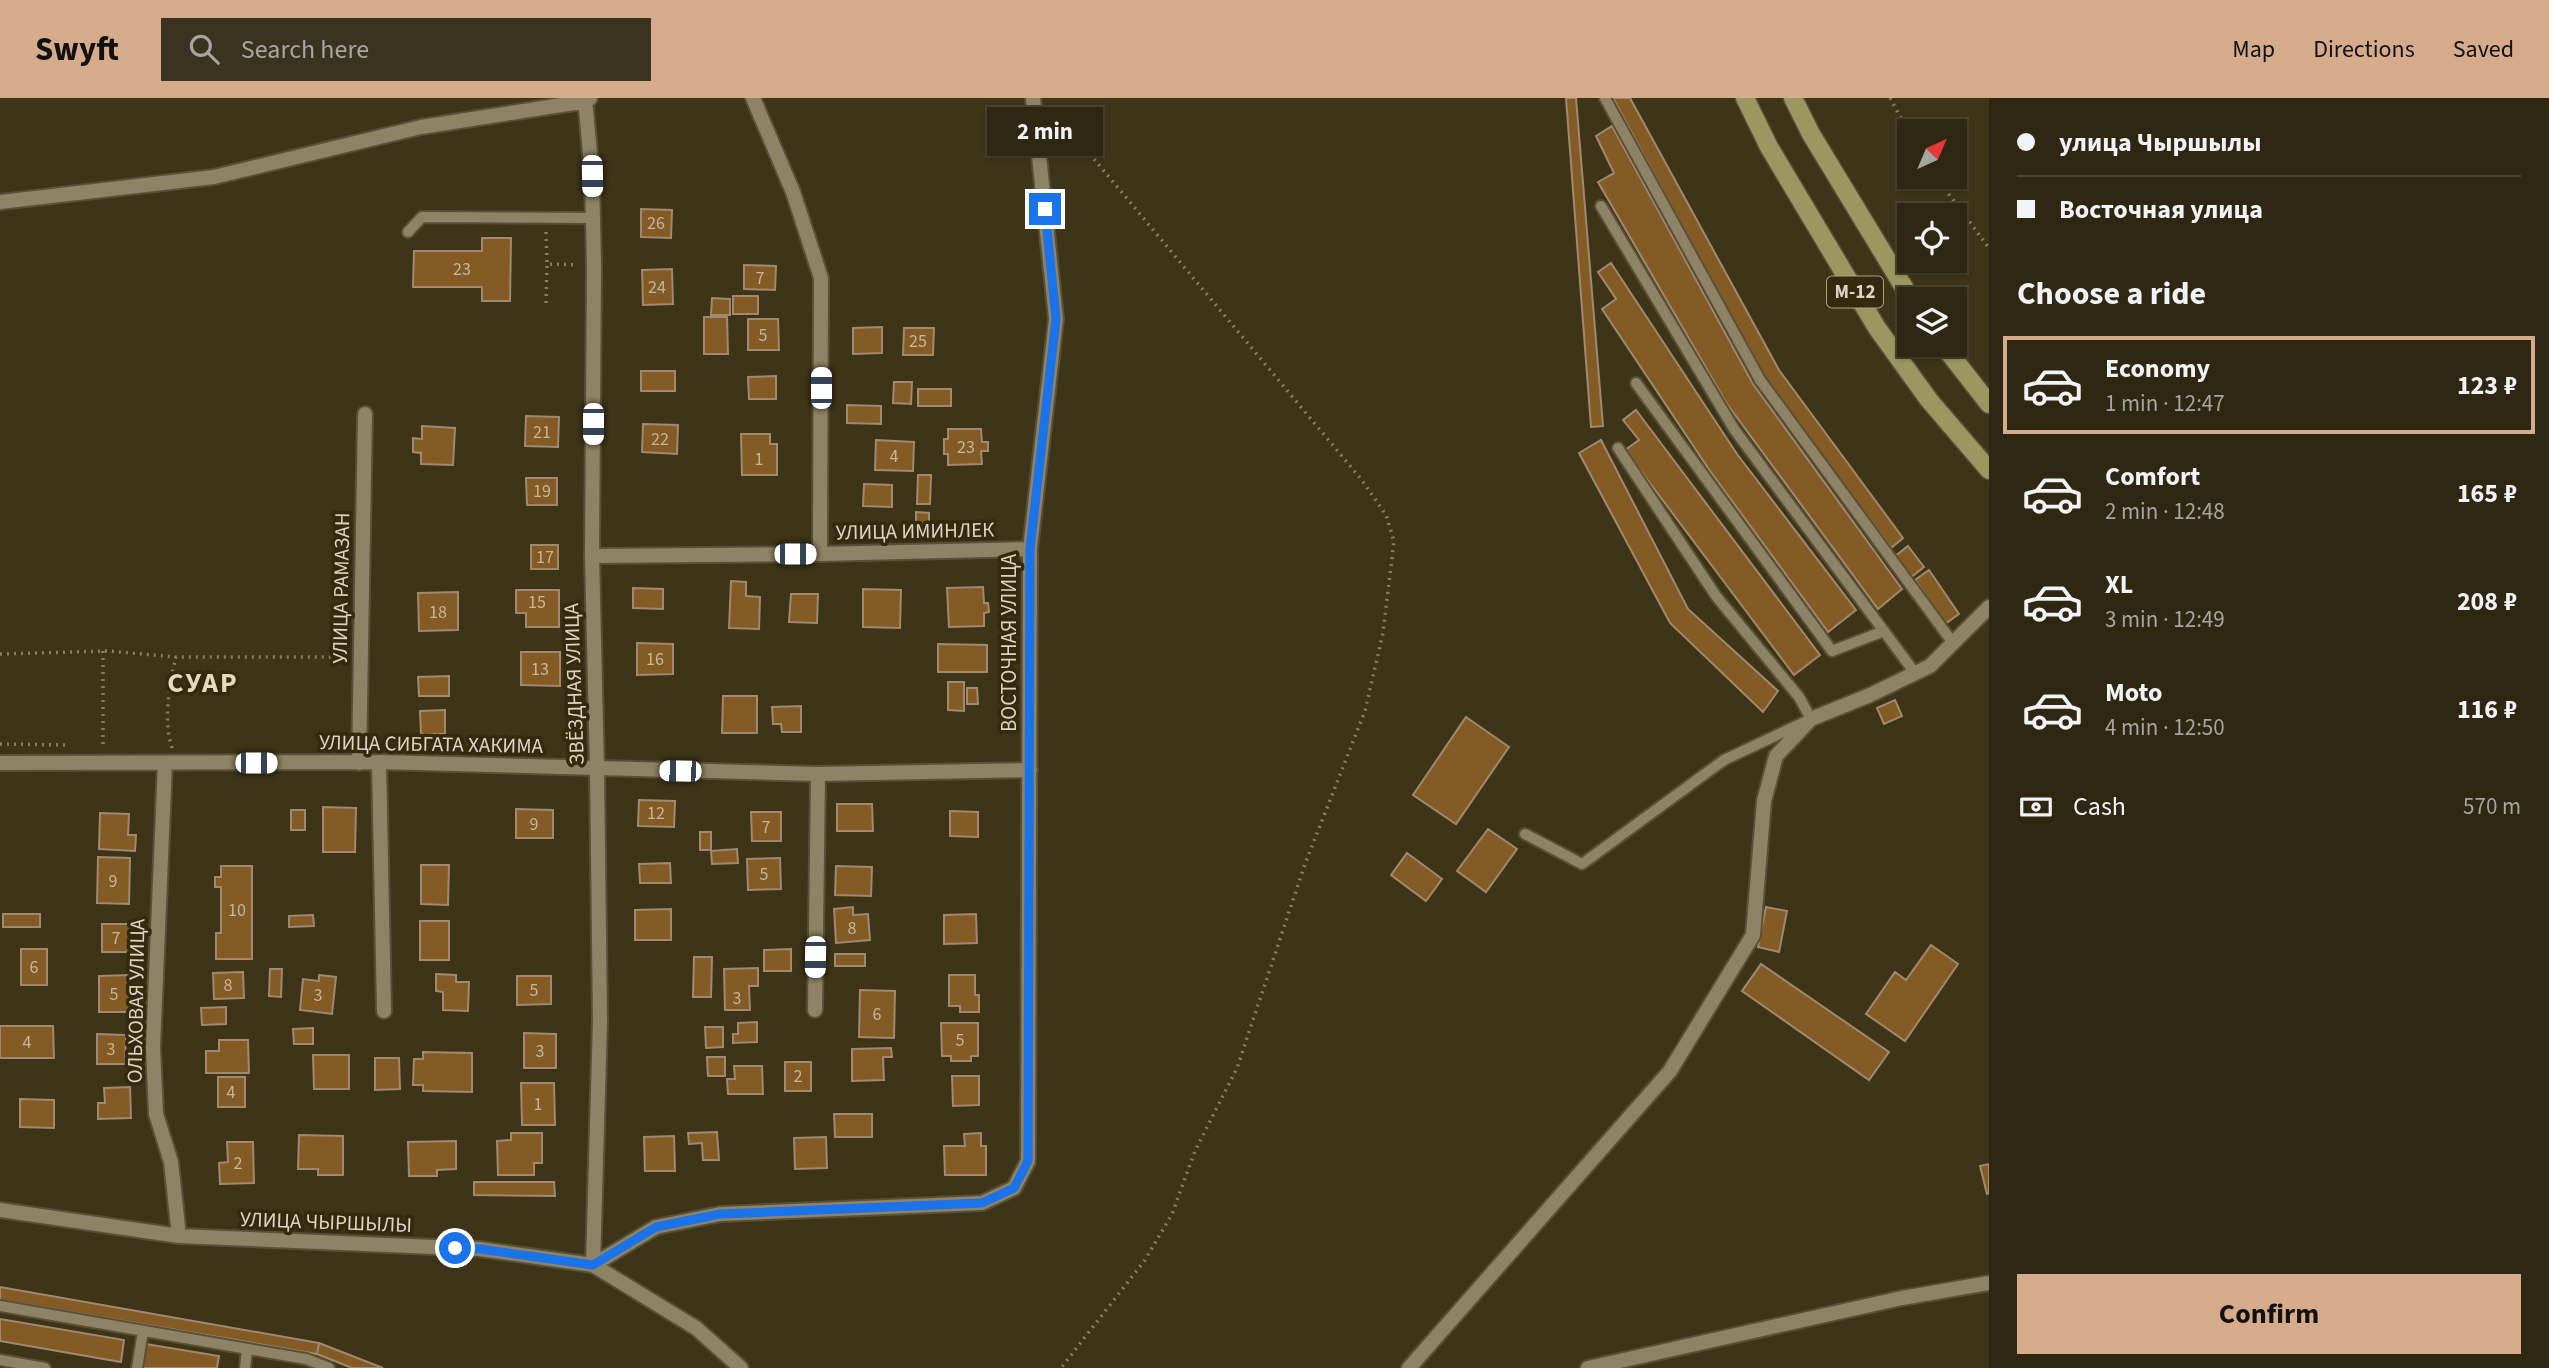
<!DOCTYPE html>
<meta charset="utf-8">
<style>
body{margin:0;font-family:"Source Sans 3",sans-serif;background:#3a3320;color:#f1f3f6;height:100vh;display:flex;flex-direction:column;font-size:26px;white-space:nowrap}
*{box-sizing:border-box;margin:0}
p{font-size:23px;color:#a7a59f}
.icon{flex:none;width:38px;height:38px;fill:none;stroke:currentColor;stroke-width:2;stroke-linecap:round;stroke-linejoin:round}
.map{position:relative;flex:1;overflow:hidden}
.side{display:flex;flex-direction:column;background:#2e2712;width:560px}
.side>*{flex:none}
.banner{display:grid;align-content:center;height:154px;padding:0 28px;background:#2e2712}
.needle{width:46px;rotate:44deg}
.buttons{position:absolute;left:1897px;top:21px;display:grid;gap:14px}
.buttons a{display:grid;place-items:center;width:70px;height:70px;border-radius:0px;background:#2e2712;box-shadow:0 2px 5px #0004,0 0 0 2px #494432;font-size:35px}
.end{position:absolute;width:32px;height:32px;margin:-16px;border:9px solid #1a73e8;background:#fff;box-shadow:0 0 0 4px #fff}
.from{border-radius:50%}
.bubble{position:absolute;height:49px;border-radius:0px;background:#2e2712;box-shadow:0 2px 5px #0004,0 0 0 2px #494432;font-size:23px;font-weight:700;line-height:49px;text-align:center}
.car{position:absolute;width:21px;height:42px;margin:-21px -10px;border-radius:9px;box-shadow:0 0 5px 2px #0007;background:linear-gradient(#fff 24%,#345 0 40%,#fff 0 76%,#345 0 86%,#fff 0)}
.banner b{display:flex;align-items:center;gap:24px;height:66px;font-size:26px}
.banner b+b{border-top:2px solid #494432}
.banner i{width:18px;height:18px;background:#f1f3f6}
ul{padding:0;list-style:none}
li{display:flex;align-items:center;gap:21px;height:98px;margin:0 14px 10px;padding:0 14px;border:4px solid transparent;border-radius:0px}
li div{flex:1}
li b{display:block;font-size:26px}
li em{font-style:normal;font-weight:700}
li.on{border-color:#d6ab8b}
li>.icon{width:63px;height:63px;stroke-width:1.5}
h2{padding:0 28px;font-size:32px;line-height:84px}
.pay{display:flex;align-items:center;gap:18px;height:77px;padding:0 28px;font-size:26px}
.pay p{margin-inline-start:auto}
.cta{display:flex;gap:14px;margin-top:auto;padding:14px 28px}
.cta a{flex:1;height:80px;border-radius:0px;background:#d6ab8b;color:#111;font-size:28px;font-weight:700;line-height:80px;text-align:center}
header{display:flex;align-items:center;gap:42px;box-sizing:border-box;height:98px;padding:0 35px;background:#d6ab8b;color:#111}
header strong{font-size:33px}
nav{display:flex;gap:38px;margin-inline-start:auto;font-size:24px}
.search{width:490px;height:63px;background:#3a3320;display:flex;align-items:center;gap:18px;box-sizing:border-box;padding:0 24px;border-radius:0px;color:#a7a59f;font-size:26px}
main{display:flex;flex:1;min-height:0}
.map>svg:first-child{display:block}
</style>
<header>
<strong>Swyft</strong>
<div class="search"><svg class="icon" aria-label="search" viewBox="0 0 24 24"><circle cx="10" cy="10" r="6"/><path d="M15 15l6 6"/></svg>Search here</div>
<nav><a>Map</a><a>Directions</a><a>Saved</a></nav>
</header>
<main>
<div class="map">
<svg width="1989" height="1270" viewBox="0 0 1989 1270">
<rect width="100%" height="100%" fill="#3e3418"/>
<!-- building -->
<path fill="#845b24" stroke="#a08970" stroke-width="2" d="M1566,0H1576L1603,328L1591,329Z
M1613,0H1630L1779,272L1903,440L1891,450L1764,281Z
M1612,28L1753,286L1902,491L1878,511L1727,306L1598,84L1614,75L1596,38Z
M641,111L672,112L671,140L641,139Z
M482,140H511L510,203H482V189H413L414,153H482Z
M1611,165L1737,356L1856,512L1828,534L1710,373L1602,211L1616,201L1598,174Z
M744,167L776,168L775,192L744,191Z
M672,171L673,206L643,207L642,172Z
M733,198H758V216H733Z
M712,200L730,201V217H711Z
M704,219H727L728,256H704Z
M748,221H778L779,252H748Z
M882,229V255L853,256V230Z
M904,230H934L933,257H903Z
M641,273H675V293H641Z
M776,278V301H749L748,279Z
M894,284H912L911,306L893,305Z
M918,291H951V308H918Z
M847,307L881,308V326L847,325Z
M1636,312L1820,557L1794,577L1625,352L1639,342L1623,322Z
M526,318L559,319L558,349L525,348Z
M643,326L678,327L677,356L642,354Z
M422,328L455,330L453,367L421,366V355L413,354V340L422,341Z
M948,331H981L982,344H988V353H981L982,366L948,367V356H944V341H948Z
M741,336H770V346H777V377H742Z
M876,342L914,344L913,373L875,372Z
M1601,342L1688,511L1778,593L1763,614L1670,525L1579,355Z
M918,377H931L930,406H917Z
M526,380H557V407H527Z
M864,386L892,387V409L863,408Z
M916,414L929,415V438L916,437Z
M531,447H558V471H531Z
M1908,448L1924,469L1910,480L1894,459Z
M1929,472L1959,516L1945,526L1915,482Z
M731,483L746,484V498L760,499L759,531L729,530Z
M983,489L984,505H988L989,514L984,515V528L949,529L947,490Z
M633,490L663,491V511L633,510Z
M863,491L901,492L900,530L863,529Z
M516,492H559V529H526V515H516Z
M458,494V532L419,533L418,495Z
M791,496H818L817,525L789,524Z
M637,545L673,546V576L637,577Z
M938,546L987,547V574H938Z
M521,554H560V588L521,587Z
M449,578V598H419L418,579Z
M948,584H964V613L948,612Z
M967,590H977L978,606H967Z
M723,598H757V635H722Z
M1895,602L1902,618L1884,626L1877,610Z
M801,608V634H782L781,626H773L772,609Z
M445,612V636H421L420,613Z
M1466,619L1509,649L1456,726L1413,697Z
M639,702L675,703L674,729L638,728Z
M837,706H872L873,733H837Z
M323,709L356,710L355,754H323Z
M516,711L553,712V740H516Z
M291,712H305V732H291Z
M950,713L978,714V739L950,738Z
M751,714H781V743H752Z
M100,715L129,716L128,737H136L135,753L99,751Z
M1488,731L1517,751L1486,794L1457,773Z
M700,734H711V752H700Z
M737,751L738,765L712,766L711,753Z
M1407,755L1442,781L1426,803L1391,777Z
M98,759L130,760L129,806L97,805Z
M780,760L781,791L748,792L747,761Z
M670,765L671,785H640L639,766Z
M421,767H449L448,807L421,806Z
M221,768H252V861H216V835H221V789H215V779H221Z
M836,768L872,769L871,798L835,797Z
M853,809V817L868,816L870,842L836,845L834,811Z
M1766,809L1787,813L1779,854L1758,849Z
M671,811V842H635V812Z
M3,816H40V829H3Z
M976,816L977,845L944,846V817Z
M313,817L314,828L289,829V818Z
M420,823H449V862H420Z
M102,826H130V854H102Z
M1931,847L1958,866L1905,943L1866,916L1895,874L1906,882Z
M21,851H47V887H21Z
M791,851V873H764V852Z
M835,856H865V868H835Z
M694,859H712L711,899H693Z
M1761,866L1889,954L1869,982L1742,893Z
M758,870V888H749L750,912H725L724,871Z
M270,871H282L281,899L269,898Z
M243,874L244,900L214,901L213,875Z
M436,876L456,877V884H469L468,913L443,912V894L436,893Z
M130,877V914H99V878Z
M319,877L336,879L332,916L300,912L303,881L319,883Z
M949,877H975V897H979V914H960V908H949Z
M517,878H551V906L517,907Z
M860,892L895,893L894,940L859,939Z
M226,909V926L202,927L201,910Z
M757,924V944L733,945V936H738V925Z
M941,925H978V958H971V963H951V958H942Z
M0,928H53L54,960H0Z
M705,929H723V949L706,950Z
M313,930V946H294L293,931Z
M524,935L556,936V970H524Z
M97,936L126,937L125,966H97Z
M219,942H248L249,975H206V953H219Z
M891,950L892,959H883L884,982L852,983V951Z
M423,954L472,955V994L423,993V987H413L414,961H423Z
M313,957H349V991H314Z
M707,959H725V978H708Z
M375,960H399L400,991L375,992Z
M785,964H811V993H785Z
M734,968H762L763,996H728L727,981H735Z
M952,978H979V1007L953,1008Z
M218,979H245V1009H218Z
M521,985H554L555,1027H522Z
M130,989L131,1020L98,1021V1005H105L104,990Z
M20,1001L54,1002V1030L20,1029Z
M834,1016H872V1039H835Z
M717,1034L719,1062H703L702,1045L689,1046L688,1035Z
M511,1035H542V1065H534V1077H498L497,1043L511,1042Z
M981,1035V1048H986V1077H945L944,1048H965L964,1036Z
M299,1037L343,1038V1077H318V1071H298Z
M674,1038L675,1073H645L644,1039Z
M826,1039L827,1070L795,1071L794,1040Z
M456,1043V1071L437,1072V1078H409L408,1044Z
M227,1044H253L254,1085L220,1086L219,1065L228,1064Z
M1989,1066V1095L1987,1096L1980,1068Z
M474,1084H554L555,1098L474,1097Z
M0,1189L319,1245L317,1256L0,1202Z
M0,1221L124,1242L121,1264L0,1243Z
M319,1245L383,1270H352L317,1256Z
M146,1246L219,1258L217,1270H142Z"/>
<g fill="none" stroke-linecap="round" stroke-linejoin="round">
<!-- service casing -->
<g stroke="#585038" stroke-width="14">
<path id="service" d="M1605,0L1760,282L1953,545
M1601,108L1734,331L1915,575
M408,134L422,119L593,120
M1636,285L1832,553L1884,533
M1525,736L1582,766L1724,662L1811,621L1799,599L1716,498L1618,350
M0,1208L306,1261L329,1270
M0,1262L45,1270
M137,1270L143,1233
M245,1270L247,1251"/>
</g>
<!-- minor casing -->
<g stroke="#585038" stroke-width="18">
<path id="minor" d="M585,0L592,78L594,168L592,458L597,671L600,923L593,1167
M753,0L793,94L821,180L820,456
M0,104L214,79L421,29L587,3L590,0
M592,458L820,456L1030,451
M379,664L384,913
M0,665L379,664L818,676L1030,672
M165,665L153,949L156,1016L171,1064L179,1138
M359,665L365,316
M815,912L818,676
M0,1112L179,1138L480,1151L593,1167L656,1129L720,1116L982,1105L1014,1090L1028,1063L1030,451L1056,221L1033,0
M593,1167L696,1230L741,1270
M1409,1270L1670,973L1753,837L1764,703L1776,658L1811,621L1870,597L1930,568L1989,509
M1588,1270L1902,1200L1989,1185"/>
</g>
<!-- primary casing -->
<g stroke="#585038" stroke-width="21">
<path id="primary" d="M1745,0L1769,49L1877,230L1929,302L1989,372
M1793,0L1811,36L1911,201
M1943,247L1989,306"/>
</g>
<!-- path -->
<path stroke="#857e67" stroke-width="3.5" stroke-dasharray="2 5" stroke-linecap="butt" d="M1890,0L1909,35
M1051,15L1094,61L1361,381L1386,417L1394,443L1383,535L1365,613L1305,766L1237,970L1195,1053L1172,1116L1145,1162L1061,1270
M1936,79L1989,150
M546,134L547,166L578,167
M546,205L547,166
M103,553V647
M0,556L108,553L176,559
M0,646L66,647
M172,650C163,622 169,587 176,559H345"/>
<!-- service -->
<use href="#service" stroke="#8e8365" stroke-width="10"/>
<!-- minor -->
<use href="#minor" stroke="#8e8365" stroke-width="14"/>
<!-- primary -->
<use href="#primary" stroke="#9a9860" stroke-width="18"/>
</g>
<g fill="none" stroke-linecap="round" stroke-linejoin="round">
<!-- route -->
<path stroke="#1a73e8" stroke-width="9" d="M455,1150L480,1151L593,1167L656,1129L720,1116L982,1105L1014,1090L1028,1063L1030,451L1056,221L1045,111"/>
</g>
<g text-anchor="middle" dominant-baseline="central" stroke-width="7" stroke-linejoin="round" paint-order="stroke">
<!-- number labels -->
<g font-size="18" fill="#c4b69c">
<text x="656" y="125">26</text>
<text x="462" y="171">23</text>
<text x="760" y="180">7</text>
<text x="657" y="189">24</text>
<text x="763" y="237">5</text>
<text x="918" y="243">25</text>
<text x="542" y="334">21</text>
<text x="660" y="341">22</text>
<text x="966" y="349">23</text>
<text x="894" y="358">4</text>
<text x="759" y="361">1</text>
<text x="542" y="393">19</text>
<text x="545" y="459">17</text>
<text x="537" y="504">15</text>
<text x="438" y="514">18</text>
<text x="655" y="561">16</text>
<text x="540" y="571">13</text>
<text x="656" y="715">12</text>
<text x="534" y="726">9</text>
<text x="766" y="729">7</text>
<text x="764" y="776">5</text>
<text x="113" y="783">9</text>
<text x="237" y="812">10</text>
<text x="852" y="830">8</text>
<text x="116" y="840">7</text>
<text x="34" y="869">6</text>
<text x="228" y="887">8</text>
<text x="534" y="892">5</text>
<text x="114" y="896">5</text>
<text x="318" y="897">3</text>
<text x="737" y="900">3</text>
<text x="877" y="916">6</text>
<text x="960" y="942">5</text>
<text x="27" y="944">4</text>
<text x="111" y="951">3</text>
<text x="540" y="953">3</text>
<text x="798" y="978">2</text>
<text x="231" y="994">4</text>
<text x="538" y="1006">1</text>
<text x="238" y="1065">2</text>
</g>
<!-- shield labels -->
<rect fill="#342a0e" stroke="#a8a28d" stroke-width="2" x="1827" y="178.5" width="56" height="31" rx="5"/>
<g font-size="19" font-weight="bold" fill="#dad5c4">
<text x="1855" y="194">М-12</text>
</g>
<!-- street labels -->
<g font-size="21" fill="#dad5c4" stroke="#342a0e">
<text transform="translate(915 433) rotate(-1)">УЛИЦА ИМИНЛЕК</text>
<text transform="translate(341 490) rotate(-89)">УЛИЦА РАМАЗАН</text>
<text transform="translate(1009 545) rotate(-90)">ВОСТОЧНАЯ УЛИЦА</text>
<text transform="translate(574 586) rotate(-92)">ЗВЁЗДНАЯ УЛИЦА</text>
<text transform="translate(431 646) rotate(1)">УЛИЦА СИБГАТА ХАКИМА</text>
<text transform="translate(136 903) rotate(-89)">ОЛЬХОВАЯ УЛИЦА</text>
<text transform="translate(326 1124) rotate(2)">УЛИЦА ЧЫРШЫЛЫ</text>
</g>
<!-- district labels -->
<g font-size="28" font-weight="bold" letter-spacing="2" fill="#e5dab9" stroke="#342a0e">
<text x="203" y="585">СУАР</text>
</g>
</g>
</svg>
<div class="buttons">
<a><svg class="needle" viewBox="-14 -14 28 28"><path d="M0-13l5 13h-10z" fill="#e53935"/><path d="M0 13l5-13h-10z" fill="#a7a59f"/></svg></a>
<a><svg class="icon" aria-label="locate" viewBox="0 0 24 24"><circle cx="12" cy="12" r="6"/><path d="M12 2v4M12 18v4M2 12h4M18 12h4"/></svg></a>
<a><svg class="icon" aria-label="layers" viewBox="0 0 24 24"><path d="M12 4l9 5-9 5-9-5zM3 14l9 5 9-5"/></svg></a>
</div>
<i class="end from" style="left:455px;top:1150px"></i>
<i class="end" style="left:1045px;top:111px"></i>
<div class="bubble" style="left:987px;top:9px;width:116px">2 min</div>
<i class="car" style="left:592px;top:78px;rotate:179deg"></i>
<i class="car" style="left:821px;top:290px;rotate:0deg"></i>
<i class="car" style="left:593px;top:326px;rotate:180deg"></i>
<i class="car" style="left:795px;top:456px;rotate:90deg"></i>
<i class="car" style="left:256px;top:665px;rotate:90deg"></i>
<i class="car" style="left:680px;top:673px;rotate:271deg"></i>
<i class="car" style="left:815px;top:859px;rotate:181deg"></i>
</div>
<section class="side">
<div class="banner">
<b><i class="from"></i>улица Чыршылы</b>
<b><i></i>Восточная улица</b>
</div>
<h2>Choose a ride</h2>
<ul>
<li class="on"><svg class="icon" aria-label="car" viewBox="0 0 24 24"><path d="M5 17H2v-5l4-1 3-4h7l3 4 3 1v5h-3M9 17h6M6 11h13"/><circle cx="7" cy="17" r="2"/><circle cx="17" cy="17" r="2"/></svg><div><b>Economy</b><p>1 min · 12:47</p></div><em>123 ₽</em></li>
<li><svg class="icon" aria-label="car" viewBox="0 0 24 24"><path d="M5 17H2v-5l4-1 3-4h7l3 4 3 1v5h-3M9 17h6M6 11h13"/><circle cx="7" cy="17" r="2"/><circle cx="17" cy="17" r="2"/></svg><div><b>Comfort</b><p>2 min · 12:48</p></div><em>165 ₽</em></li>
<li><svg class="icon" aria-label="car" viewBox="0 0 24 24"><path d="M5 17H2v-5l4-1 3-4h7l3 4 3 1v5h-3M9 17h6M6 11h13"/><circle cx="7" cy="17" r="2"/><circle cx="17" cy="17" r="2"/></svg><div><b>XL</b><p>3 min · 12:49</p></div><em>208 ₽</em></li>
<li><svg class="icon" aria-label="car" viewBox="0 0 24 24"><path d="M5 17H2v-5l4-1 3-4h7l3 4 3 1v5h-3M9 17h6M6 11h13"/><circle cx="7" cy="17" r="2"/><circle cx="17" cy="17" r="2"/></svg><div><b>Moto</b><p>4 min · 12:50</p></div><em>116 ₽</em></li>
</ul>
<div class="pay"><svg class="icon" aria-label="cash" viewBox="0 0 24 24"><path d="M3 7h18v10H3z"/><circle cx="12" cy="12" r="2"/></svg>Cash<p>570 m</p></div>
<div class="cta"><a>Confirm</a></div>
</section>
</main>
